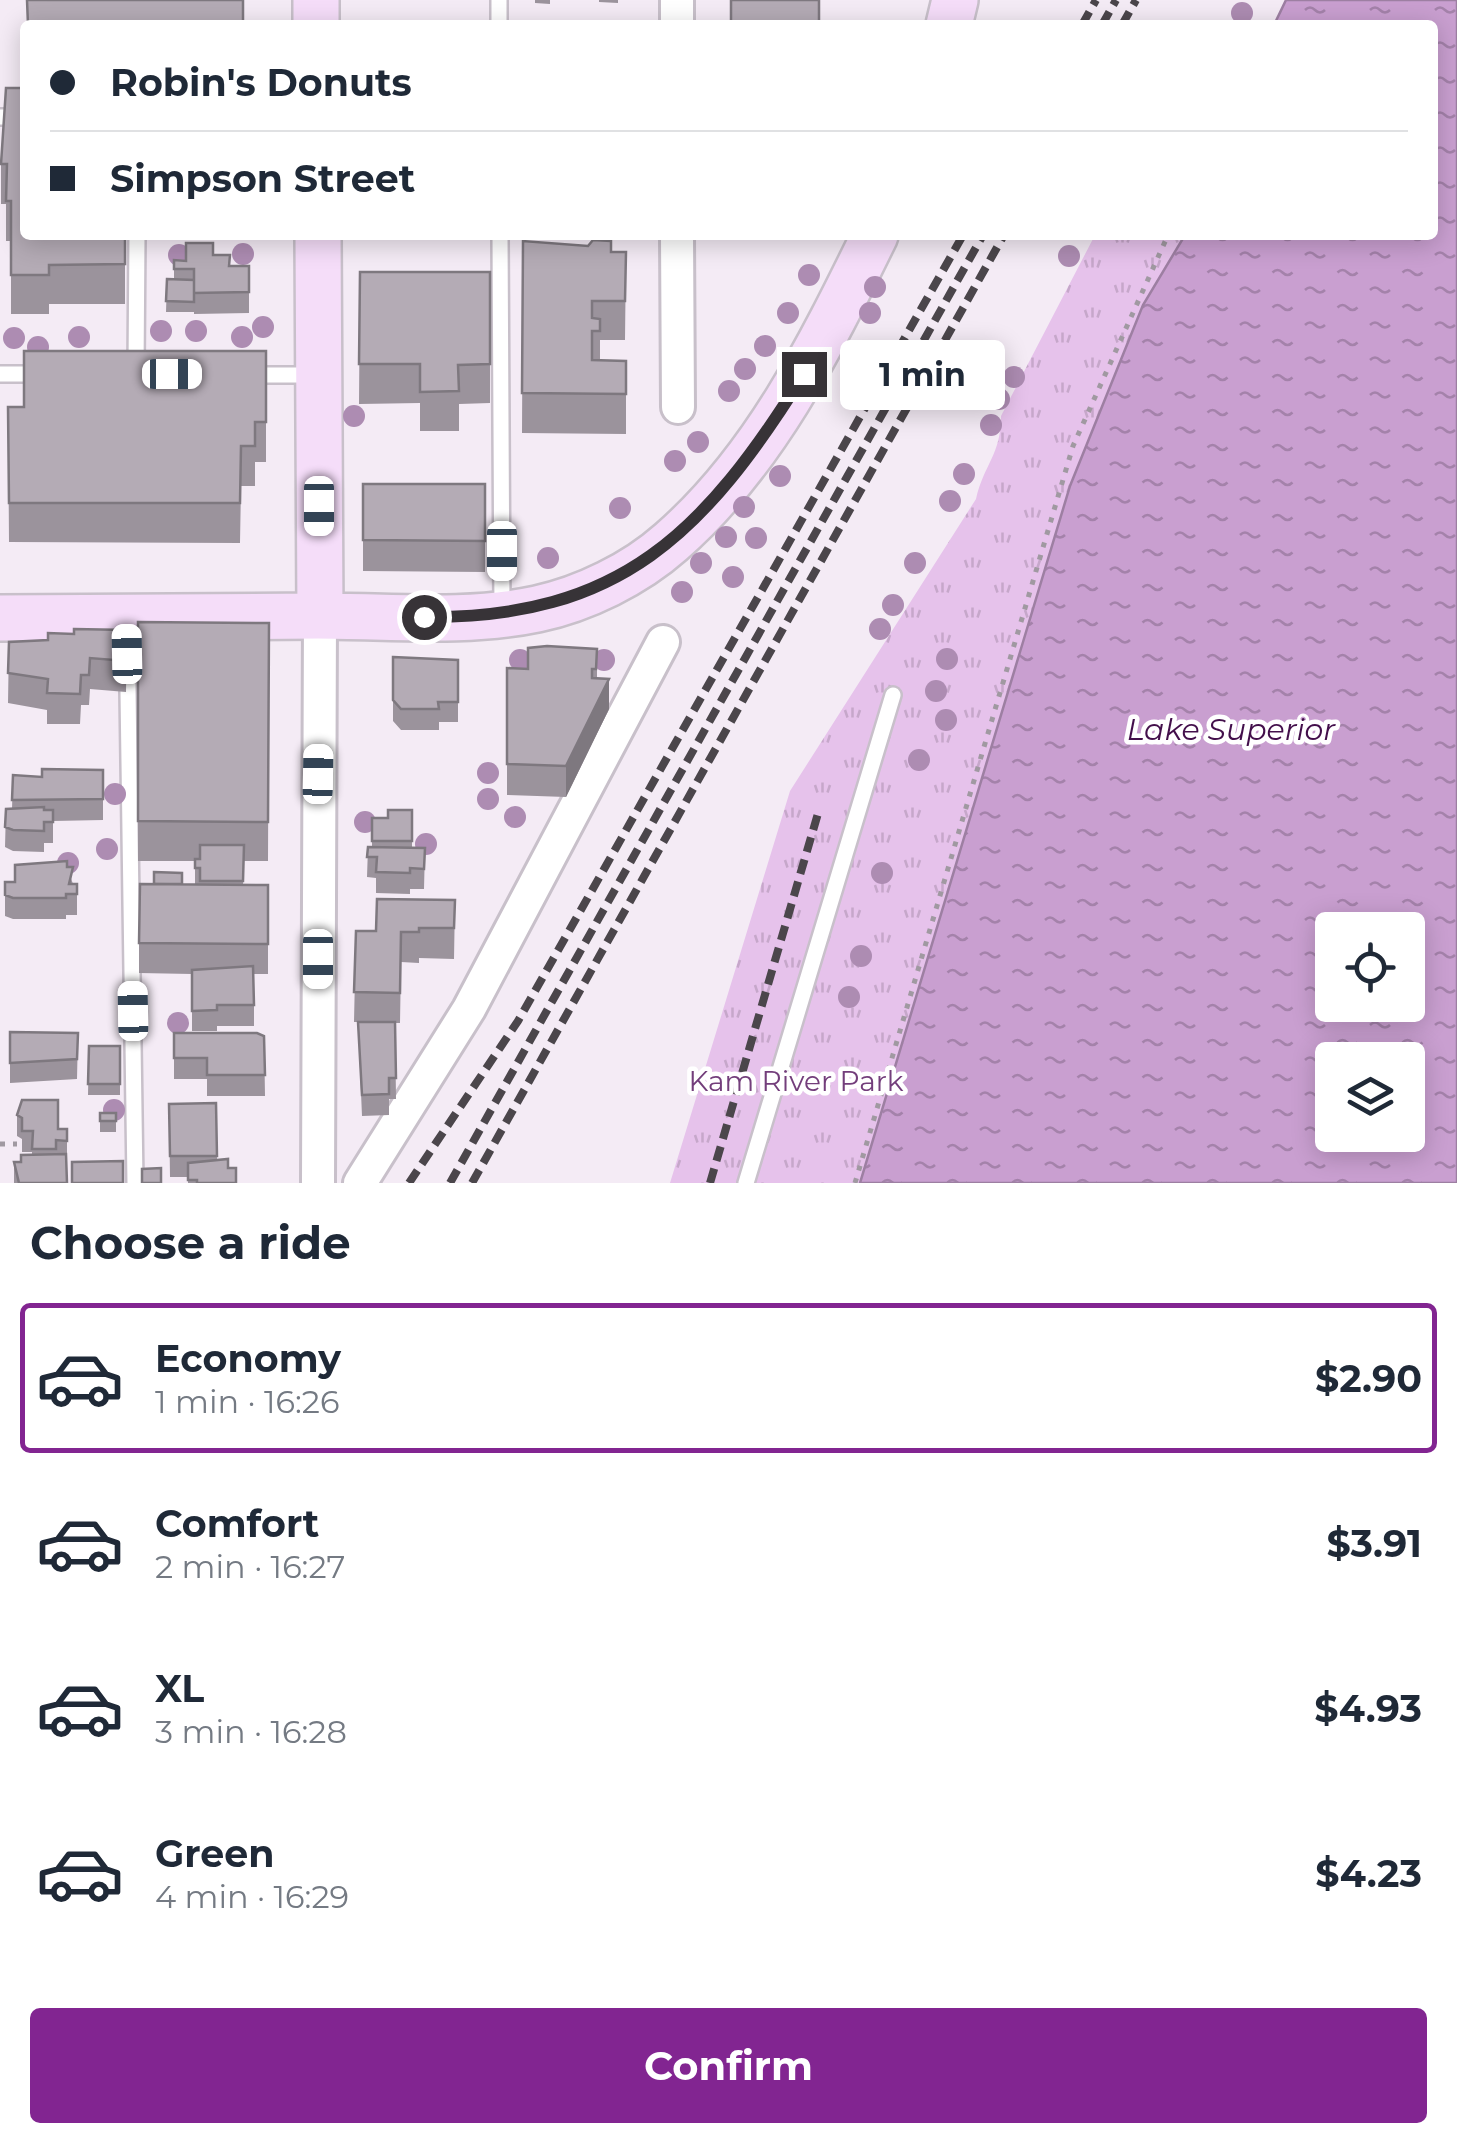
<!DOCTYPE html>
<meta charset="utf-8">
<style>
body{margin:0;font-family:Montserrat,sans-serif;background:#f2f2f3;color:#1f2937;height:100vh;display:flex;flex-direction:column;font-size:38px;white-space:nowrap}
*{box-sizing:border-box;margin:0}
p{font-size:32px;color:#747a83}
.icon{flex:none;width:55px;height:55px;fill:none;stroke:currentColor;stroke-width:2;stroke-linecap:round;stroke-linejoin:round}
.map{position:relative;height:1183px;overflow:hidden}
.details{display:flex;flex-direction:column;background:#fff;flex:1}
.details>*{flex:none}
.guide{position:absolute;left:20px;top:20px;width:1418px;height:220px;border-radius:10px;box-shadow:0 5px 25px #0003;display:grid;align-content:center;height:220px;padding:0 30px;background:#fff}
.buttons{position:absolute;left:1315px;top:912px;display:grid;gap:20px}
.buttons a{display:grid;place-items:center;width:110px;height:110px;border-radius:10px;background:#fff;box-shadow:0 5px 25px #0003;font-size:50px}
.end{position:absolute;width:45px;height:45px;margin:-22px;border:12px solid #373337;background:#fff;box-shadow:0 0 0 5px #fff}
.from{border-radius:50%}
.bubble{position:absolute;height:70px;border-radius:10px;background:#fff;box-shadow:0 5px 25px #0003;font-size:32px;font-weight:700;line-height:70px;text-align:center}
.car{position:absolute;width:30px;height:60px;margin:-30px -15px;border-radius:12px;box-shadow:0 0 8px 2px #0007;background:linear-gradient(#fff 24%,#345 0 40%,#fff 0 76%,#345 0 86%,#fff 0)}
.guide b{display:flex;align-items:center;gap:35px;height:95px;font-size:38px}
.guide b+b{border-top:2px solid #e0e1e3}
.guide i{width:25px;height:25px;background:#1f2937}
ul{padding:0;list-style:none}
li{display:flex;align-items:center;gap:30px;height:150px;margin:0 20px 15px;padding:0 10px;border:5px solid transparent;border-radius:10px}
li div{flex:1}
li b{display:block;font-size:38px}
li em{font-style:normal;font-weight:700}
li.selected{border-color:#822591}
li>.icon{width:90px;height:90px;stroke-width:1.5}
h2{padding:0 30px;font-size:45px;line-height:120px}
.action{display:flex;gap:20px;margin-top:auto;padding:20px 30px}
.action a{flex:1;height:115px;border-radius:10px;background:#822591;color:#fff;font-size:40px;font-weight:700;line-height:115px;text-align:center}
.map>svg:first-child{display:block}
</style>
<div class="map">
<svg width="1457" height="1183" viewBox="0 0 1457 1183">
<defs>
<pattern id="grass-tufts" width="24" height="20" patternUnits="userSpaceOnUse" patternTransform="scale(2.5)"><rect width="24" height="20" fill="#e6c2eb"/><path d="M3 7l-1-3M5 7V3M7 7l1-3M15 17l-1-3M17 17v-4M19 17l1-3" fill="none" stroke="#c6a7ca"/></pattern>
<pattern id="water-ripples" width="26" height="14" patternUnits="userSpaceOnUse" patternTransform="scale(2.5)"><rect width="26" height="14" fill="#c99fd0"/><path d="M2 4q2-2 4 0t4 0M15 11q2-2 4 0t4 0" fill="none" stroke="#a482aa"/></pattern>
</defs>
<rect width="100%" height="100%" fill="#f4ebf5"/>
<!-- grass -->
<path fill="url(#grass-tufts)" d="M1095,235H1185L1143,305L1070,486L860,1183H670L790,791L976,499C984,464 1001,455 1001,416Z"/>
<!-- water -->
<path fill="url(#water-ripples)" stroke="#9d7fa2" stroke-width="2.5" fill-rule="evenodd" d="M1286,0H1457V1183H860L1070,486L1143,305L1185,235H1432V25H1274ZM1332,930H1408V1005H1332ZM1332,1060H1408V1135H1332Z"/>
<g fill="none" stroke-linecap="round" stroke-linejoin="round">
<!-- lane casing -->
<g stroke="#c8c0ca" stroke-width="20">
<path id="lane" d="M499,0V25
M0,117H25
M500,235L502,611
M136,370L137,235
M0,374H41
M249,375H316
M127,621L135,1183
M746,1183L893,695"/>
</g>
<!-- street casing -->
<g stroke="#c8c0ca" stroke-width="38">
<path id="street" d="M677,0V25
M677,235L678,407
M318,1183L320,616
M360,1183L469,1009L663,642"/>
</g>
<!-- secondary casing -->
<g stroke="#c8c0ca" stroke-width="50">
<path id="secondary" d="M316,0V25
M949,25L955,0
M318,235L320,616
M0,618C106,617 212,616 318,616C390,616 466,624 537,609C584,599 635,574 671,542C765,460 821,345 875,235"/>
</g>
<!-- path -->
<path stroke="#a099a1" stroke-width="5" stroke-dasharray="5 8" stroke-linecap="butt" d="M215,237H277
M0,1144H17
M855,1183L1073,446L1168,235"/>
<!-- lane -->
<use href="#lane" stroke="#fff" stroke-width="15"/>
<!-- street -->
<use href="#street" stroke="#fff" stroke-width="32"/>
<!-- secondary -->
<use href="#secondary" stroke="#f5ddf9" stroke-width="45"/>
<!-- rail -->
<path stroke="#4b464b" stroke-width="8" stroke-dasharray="15 8" stroke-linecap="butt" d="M1082,25L1096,0
M1102,25L1116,0
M1122,25L1136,0
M409,1183L518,1021L963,235
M450,1183L983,235
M472,1183L1004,235
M710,1183L819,810"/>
</g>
<!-- trees -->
<g fill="#ad8cb2">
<circle cx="1242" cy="13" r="11"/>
<circle cx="243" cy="254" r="11"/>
<circle cx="179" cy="255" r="11"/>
<circle cx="1069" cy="256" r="11"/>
<circle cx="809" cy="275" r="11"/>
<circle cx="875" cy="287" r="11"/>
<circle cx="788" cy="313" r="11"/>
<circle cx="870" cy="313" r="11"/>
<circle cx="263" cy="327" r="11"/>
<circle cx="161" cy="331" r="11"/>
<circle cx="196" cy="331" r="11"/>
<circle cx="79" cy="337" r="11"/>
<circle cx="242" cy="337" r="11"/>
<circle cx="14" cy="338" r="11"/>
<circle cx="765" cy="346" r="11"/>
<circle cx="38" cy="347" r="11"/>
<circle cx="745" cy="369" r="11"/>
<circle cx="854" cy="372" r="11"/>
<circle cx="1014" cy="377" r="11"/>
<circle cx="729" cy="391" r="11"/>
<circle cx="999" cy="399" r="11"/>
<circle cx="354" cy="416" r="11"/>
<circle cx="991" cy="425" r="11"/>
<circle cx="698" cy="442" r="11"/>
<circle cx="675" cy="461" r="11"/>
<circle cx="964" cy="474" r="11"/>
<circle cx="780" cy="476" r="11"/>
<circle cx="950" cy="501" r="11"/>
<circle cx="744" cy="507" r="11"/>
<circle cx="620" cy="508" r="11"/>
<circle cx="726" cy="537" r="11"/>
<circle cx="756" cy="538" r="11"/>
<circle cx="548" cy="558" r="11"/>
<circle cx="701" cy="563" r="11"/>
<circle cx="915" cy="563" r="11"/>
<circle cx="733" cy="577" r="11"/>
<circle cx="682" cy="592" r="11"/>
<circle cx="893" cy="605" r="11"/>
<circle cx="880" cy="629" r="11"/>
<circle cx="947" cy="659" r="11"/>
<circle cx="520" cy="660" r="11"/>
<circle cx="604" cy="660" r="11"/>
<circle cx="936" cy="691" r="11"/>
<circle cx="946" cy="720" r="11"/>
<circle cx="919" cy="760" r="11"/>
<circle cx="488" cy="773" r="11"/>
<circle cx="115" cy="794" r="11"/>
<circle cx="488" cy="799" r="11"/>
<circle cx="515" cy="817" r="11"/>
<circle cx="365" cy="822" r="11"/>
<circle cx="426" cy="844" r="11"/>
<circle cx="107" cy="849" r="11"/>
<circle cx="68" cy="863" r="11"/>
<circle cx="882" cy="873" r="11"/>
<circle cx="861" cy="956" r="11"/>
<circle cx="849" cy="997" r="11"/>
<circle cx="178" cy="1023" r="11"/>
<circle cx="114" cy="1110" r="11"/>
</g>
<!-- wall -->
<path fill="#9b939c" d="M535,0H550V4L535,3Z
M599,0H618V3L599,2Z
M6,88L125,235V304H49V314H11V241H6V204H1V164Z
M188,235H203V240H188Z
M523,241L611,252H626L625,340H600V360L626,361V434L522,433Z
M213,255L230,266H249V313L194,314V312H166L167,279H174V260L186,261Z
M360,272H490V403L459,404V431H420V403L359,404Z
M266,351V462H255V486H241L240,543L9,542L8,407H24Z
M485,484V572L363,571V540Z
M138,622L269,623L268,861H244L243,884L268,885V974H254V1026H217V1031H192V974L139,973V943L195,884V861H138Z
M127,630L126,692L90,689L89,705H81L80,724H47V710L8,703L9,642L48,640L74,634Z
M597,649V678L609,709L566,797L507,795V668L528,669Z
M393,657L458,660V722H439V730H401L393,721Z
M103,770V820L53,821V843H44V852L13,851L5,847L6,809H12L13,775L42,777Z
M412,810V847L425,848L424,889H410V894L376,893V878L367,877L368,847H372V818H388Z
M67,867L73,884H77V915H66V919H13L5,916V882H15Z
M455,900L454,959L419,958V963L401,962L400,1023H395L396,1099H389V1115L362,1116L358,1022H354L356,931H376Z
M10,1032L78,1033L77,1079L10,1083Z
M174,1033L264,1036L265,1096H207V1079H174Z
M89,1046H120V1095H88Z
M216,1103L217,1160L228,1168L236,1183H188V1177H170L169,1104Z
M100,1113H116V1132H100Z
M17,1115L58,1129H67V1183H14V1162H21L32,1154V1152H22V1139L17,1136Z"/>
<!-- shaded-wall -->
<path fill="#7e787f" d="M609,679V709L566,797V766Z"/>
<!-- building -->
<path fill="#b4abb5" stroke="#7e787f" stroke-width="2.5" d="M27,0H243V25H28Z
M731,0H819V25H731Z
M6,88H25V235H125V264L49,265V275H11V201H6L7,164H1Z
M593,240L611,241V252H626L625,301H592V318L600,319V331H592V360L626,361V394L522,393L523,241L588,246Z
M186,243H213V255H230L229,266H249V292L194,293V269H174V260L186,261Z
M360,272H490V364L458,365L459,391L420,392V364H359Z
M167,279L194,280V302L166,301Z
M24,351H266V422H255V446H241L240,503H9L8,407H24Z
M363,484H485V541L363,540Z
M138,622L269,623L268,822L138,821Z
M74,629L127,630L126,661L90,658L89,675H81L80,694L47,693L48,679L8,673L9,642L48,640V633L74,634Z
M547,646L597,649L596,669H592V678L609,679L566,766L507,764V668L528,669V648Z
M393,657L458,660V702H438L439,709H401L393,700Z
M42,769L103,770V799L12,800L13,775L42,777Z
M44,807V810H53V822H44V831L13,830L5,827L6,809Z
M388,810H412V841H372V818H388Z
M200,845H244L243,881H200V868H195V859H200Z
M368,847L425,848L424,869L410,868V873L376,872L377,857H367Z
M67,861V867H73L69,884H77V894H66V898H13L5,895V882H15V865Z
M154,872L182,873V884H154Z
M140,884L268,885V944L139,943Z
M377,899L455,900L454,928H419V932H401L400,993L354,992L356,931H376Z
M253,966L254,1005H217V1010L192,1011V970Z
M358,1022H395L396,1078H389V1094L362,1095Z
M10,1032L78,1033L77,1059L10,1063Z
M174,1033H257L264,1036L265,1075H207V1058H174Z
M89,1046H120V1084H88Z
M22,1100H58V1129H67V1141L56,1140V1149H32L33,1131H22V1118L17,1115Z
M216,1103L217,1156H170L169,1104Z
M100,1113H116V1121H100Z
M66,1154L67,1183H19L14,1162H21V1155Z
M228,1159V1168H236V1183H197V1180H188V1163Z
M123,1161V1183H72V1162Z
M161,1168V1183H142V1169Z"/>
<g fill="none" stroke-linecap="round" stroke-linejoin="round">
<!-- route -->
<path stroke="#373337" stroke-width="12" d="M424,617C621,619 705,532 804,374"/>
</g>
<g text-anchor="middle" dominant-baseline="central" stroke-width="9" stroke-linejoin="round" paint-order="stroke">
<!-- park labels -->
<g font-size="28" fill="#733e7b" stroke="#fff">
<text x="796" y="1081">Kam River Park</text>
</g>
<!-- water labels -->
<g font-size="30" font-style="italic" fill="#430f4b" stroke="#fff">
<text x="1231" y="729">Lake Superior</text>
</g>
</g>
</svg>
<div class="buttons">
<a><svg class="icon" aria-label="locate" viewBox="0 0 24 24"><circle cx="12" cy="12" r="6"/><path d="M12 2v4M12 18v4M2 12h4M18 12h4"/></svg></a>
<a><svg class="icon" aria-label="layers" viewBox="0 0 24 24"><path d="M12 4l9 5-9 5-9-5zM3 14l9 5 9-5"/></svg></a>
</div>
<i class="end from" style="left:424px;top:617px"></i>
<i class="end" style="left:804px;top:374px"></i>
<div class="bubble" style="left:840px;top:340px;width:165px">1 min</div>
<i class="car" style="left:172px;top:374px;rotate:90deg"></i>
<i class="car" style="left:319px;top:506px;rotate:180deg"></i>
<i class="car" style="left:502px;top:551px;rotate:180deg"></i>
<i class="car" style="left:127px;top:654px;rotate:359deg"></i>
<i class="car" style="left:318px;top:774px;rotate:1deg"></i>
<i class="car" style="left:318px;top:959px;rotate:180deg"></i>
<i class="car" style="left:133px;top:1011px;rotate:359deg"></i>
<div class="guide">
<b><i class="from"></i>Robin's Donuts</b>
<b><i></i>Simpson Street</b>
</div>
</div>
<section class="details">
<h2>Choose a ride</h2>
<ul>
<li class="selected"><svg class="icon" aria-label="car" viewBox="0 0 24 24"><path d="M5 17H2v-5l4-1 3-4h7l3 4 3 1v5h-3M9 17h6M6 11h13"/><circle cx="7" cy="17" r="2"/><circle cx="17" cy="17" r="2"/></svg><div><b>Economy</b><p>1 min · 16:26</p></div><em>$2.90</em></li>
<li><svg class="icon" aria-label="car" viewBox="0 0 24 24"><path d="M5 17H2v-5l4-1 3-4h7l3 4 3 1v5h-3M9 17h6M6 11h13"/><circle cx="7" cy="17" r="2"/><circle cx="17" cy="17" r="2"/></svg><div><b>Comfort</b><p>2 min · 16:27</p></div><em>$3.91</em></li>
<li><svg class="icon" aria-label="car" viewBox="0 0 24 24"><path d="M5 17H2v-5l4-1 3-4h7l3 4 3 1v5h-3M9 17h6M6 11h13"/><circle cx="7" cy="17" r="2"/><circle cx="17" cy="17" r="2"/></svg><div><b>XL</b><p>3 min · 16:28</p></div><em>$4.93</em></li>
<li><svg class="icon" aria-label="car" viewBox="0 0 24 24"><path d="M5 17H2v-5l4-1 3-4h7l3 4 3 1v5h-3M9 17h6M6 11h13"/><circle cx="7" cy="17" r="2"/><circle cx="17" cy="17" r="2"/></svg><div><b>Green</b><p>4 min · 16:29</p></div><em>$4.23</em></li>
</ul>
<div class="action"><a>Confirm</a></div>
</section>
